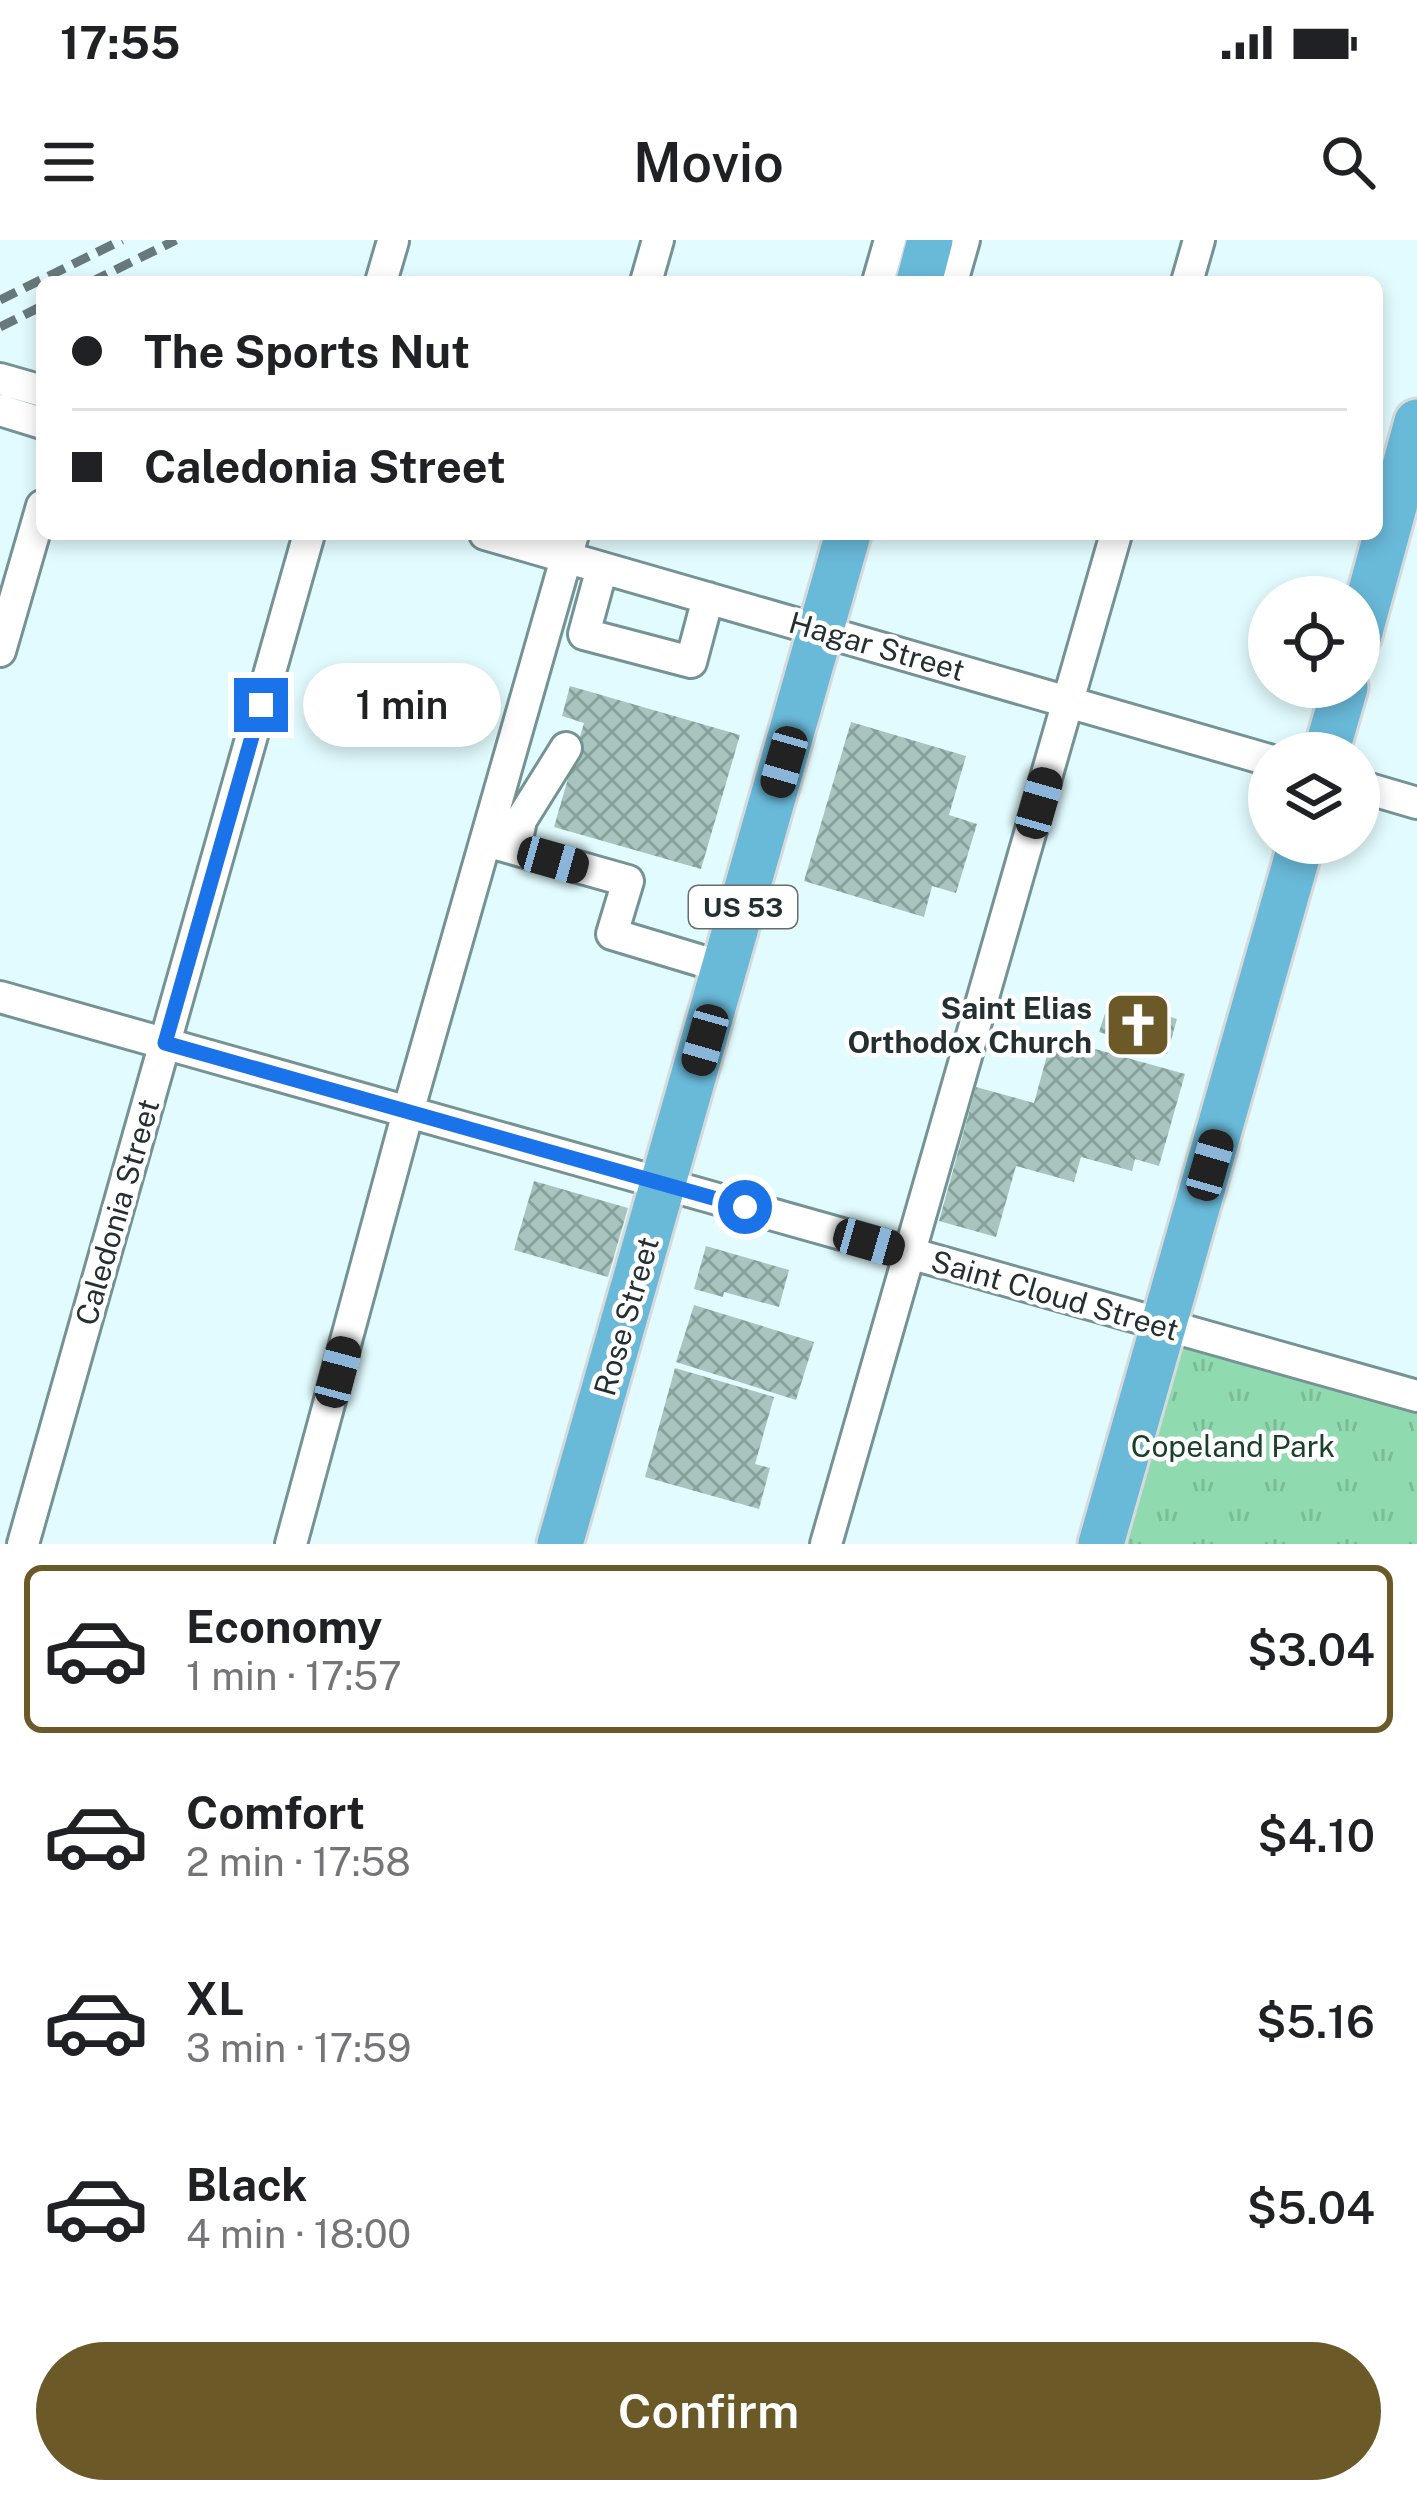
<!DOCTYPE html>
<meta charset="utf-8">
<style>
body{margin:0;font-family:"Public Sans",sans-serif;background:#f2f2f2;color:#202124;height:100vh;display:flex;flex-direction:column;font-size:45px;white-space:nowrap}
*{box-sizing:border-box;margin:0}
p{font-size:39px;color:#757577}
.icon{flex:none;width:66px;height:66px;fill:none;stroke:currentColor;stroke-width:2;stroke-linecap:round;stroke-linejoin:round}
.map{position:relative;height:1304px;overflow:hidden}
.sheet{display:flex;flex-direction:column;background:#fff;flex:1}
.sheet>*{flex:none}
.guide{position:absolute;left:36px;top:36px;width:1347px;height:264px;border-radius:18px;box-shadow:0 6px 18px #0003;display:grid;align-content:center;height:264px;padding:0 36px;background:#fff}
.tools{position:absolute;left:1248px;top:336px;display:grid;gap:24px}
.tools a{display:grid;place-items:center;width:132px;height:132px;border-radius:50%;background:#fff;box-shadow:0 6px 18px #0003;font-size:60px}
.end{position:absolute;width:54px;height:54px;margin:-27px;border:15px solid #1a73e8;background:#fff;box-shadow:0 0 0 6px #fff}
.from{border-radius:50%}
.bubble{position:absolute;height:84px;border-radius:42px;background:#fff;box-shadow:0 6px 18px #0003;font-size:39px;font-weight:600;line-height:84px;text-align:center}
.car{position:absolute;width:36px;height:72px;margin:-36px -18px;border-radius:15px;box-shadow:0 0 9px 3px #0007;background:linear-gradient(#222 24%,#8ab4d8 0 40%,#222 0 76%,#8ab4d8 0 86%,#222 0)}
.guide b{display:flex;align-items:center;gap:42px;height:114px;font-size:45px}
.guide b+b{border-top:3px solid #e0e0e0}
.guide i{width:30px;height:30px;background:#202124}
ul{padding:21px 0 0;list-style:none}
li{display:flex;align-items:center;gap:36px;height:168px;margin:0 24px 18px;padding:0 12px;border:6px solid transparent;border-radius:18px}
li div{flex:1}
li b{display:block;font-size:45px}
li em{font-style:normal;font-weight:600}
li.on{border-color:#6b5927}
li>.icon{width:108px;height:108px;stroke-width:1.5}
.button{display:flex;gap:24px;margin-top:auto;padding:24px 36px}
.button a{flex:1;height:138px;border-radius:72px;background:#6b5927;color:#fff;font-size:48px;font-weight:600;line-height:138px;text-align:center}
.status{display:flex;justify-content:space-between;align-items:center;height:84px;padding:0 60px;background:#fff;direction:ltr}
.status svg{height:33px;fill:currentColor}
header{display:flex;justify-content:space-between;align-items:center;height:156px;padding:0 36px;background:#fff;font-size:54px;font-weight:600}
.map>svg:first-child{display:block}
</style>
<div class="status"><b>17:55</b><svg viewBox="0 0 49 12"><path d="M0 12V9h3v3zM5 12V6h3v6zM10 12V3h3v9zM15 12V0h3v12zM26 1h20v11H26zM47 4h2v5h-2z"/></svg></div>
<header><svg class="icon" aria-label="menu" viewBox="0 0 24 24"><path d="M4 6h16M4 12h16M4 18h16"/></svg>Movio<svg class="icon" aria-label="search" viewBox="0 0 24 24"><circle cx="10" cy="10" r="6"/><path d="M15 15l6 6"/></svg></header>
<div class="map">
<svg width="1417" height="1304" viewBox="0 0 1417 1304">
<defs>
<pattern id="park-tufts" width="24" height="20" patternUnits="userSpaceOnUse" patternTransform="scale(3)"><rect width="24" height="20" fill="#8fdaaf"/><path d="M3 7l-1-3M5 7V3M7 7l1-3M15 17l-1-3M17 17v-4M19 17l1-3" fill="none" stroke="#7bbb97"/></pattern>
<pattern id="building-cross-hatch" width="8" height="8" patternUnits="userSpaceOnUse" patternTransform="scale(3)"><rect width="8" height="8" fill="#a7c5be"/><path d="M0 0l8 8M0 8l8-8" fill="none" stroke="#88a09b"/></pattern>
</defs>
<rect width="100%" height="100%" fill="#e2fbfe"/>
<!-- park -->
<path fill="url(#park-tufts)" d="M1164,1086L1417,1156V1304H1102Z"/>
<!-- building -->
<path fill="url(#building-cross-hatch)" d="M570,446L740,495L701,629L554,587L584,483L562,476Z
M851,482L966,516L949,575L977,584L956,653L932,646L924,677L804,641Z
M1110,758L1177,779L1167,814L1099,792Z
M1052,797L1185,834L1159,926L1135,919L1132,931L1081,917L1074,942L1016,926L996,997L939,981L976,847L1034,863Z
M534,941L628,968L608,1037L514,1010Z
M706,1006L789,1030L779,1067L724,1052L723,1057L694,1049Z
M694,1065L814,1102L796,1160L676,1122Z
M675,1128L774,1157L755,1224L770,1228L759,1269L645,1237Z"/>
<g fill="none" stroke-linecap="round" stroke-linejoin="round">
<!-- minor casing -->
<g stroke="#759294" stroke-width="36">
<path id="minor" d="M381,42L393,1
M646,42L658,0
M878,42L890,0
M952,42L964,0
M1187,42L1199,0
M0,139L42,151
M0,170L42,183
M485,294L1269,520
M602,328L584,394L691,422L708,358
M0,411L42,266
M1359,546L1417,563
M486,601L628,641L612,694L725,728
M515,609L521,580L566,508
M0,757L1417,1156
M23,1304L309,294
M291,1304L408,872L573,294
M826,1304L1116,294"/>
</g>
<!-- highway casing -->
<g stroke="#d7dada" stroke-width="51">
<path id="highway" d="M919,42L930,0
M1359,395L1417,182
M1326,513L1345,447
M560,1304L848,294
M1101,1304L1301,603"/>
</g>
<!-- minor -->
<use href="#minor" stroke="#fff" stroke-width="30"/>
<!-- highway -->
<use href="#highway" stroke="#69b9d9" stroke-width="45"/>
<!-- rail -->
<path stroke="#68797b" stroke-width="9" stroke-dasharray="18 9" stroke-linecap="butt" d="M91,42L176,0
M0,60L122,0
M0,87L42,66"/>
</g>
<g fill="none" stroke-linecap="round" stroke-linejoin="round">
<!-- route -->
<path stroke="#1a73e8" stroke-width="15" d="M261,465L165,803L745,967"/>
</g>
<!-- icons -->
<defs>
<g id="church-square" transform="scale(3.45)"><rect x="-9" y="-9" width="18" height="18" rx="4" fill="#6b5927" stroke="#fff"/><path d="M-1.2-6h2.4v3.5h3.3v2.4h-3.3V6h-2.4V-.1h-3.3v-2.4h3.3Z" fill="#fff"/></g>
</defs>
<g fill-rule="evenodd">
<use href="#church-square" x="1138" y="785"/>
</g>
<g text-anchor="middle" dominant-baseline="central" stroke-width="9" stroke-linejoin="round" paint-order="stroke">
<!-- shield labels -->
<rect fill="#fff" stroke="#656d6f" stroke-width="3" x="689" y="646" width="108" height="42" rx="9"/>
<g font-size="27" font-weight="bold" fill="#232f31">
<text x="743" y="667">US 53</text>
</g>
<!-- street labels -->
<g font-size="30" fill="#232f31" stroke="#fff">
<text transform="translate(877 406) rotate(16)">Hagar Street</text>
<text transform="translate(117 972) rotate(-74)">Caledonia Street</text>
<text transform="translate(1055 1055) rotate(16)">Saint Cloud Street</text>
<text transform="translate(626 1076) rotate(-74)">Rose Street</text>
</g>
<!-- poi labels -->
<g font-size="30" font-weight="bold" fill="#232f31" stroke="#fff" text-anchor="end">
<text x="1092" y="768">Saint Elias<tspan x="1092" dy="34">Orthodox Church</tspan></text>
</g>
<!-- park labels -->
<g font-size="30" fill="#19402b" stroke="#fff">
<text x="1233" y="1206">Copeland Park</text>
</g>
</g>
</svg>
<div class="tools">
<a><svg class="icon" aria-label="locate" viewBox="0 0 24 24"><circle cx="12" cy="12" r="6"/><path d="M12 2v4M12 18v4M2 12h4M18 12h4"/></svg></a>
<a><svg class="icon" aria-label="layers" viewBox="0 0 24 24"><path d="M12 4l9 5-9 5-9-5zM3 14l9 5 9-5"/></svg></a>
</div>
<i class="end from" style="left:745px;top:967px"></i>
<i class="end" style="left:261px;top:465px"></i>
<div class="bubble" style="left:303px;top:423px;width:198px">1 min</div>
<i class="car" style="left:784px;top:522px;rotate:196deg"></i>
<i class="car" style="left:1039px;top:563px;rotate:16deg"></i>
<i class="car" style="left:553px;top:620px;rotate:106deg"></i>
<i class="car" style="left:705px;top:800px;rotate:196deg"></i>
<i class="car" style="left:1210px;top:925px;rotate:16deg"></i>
<i class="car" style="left:869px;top:1002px;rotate:106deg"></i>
<i class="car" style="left:338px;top:1132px;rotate:15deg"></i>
<div class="guide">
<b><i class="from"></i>The Sports Nut</b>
<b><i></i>Caledonia Street</b>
</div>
</div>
<section class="sheet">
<ul>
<li class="on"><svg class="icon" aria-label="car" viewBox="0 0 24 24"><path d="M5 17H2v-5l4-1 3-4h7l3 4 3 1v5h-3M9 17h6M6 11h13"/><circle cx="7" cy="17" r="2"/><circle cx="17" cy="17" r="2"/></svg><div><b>Economy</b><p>1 min · 17:57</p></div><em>$3.04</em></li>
<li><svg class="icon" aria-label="car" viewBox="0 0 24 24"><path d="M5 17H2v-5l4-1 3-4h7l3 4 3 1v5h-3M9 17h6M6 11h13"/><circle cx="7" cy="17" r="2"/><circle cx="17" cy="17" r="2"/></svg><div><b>Comfort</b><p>2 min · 17:58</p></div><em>$4.10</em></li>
<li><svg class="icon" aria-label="car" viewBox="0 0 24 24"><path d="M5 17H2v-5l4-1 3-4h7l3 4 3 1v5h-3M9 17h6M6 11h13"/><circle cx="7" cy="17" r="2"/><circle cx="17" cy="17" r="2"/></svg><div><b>XL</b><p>3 min · 17:59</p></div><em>$5.16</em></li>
<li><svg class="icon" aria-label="car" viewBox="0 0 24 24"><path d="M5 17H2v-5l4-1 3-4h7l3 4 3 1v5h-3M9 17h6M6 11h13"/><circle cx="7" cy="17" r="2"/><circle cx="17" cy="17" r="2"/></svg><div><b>Black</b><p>4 min · 18:00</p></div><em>$5.04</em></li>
</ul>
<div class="button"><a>Confirm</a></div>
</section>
